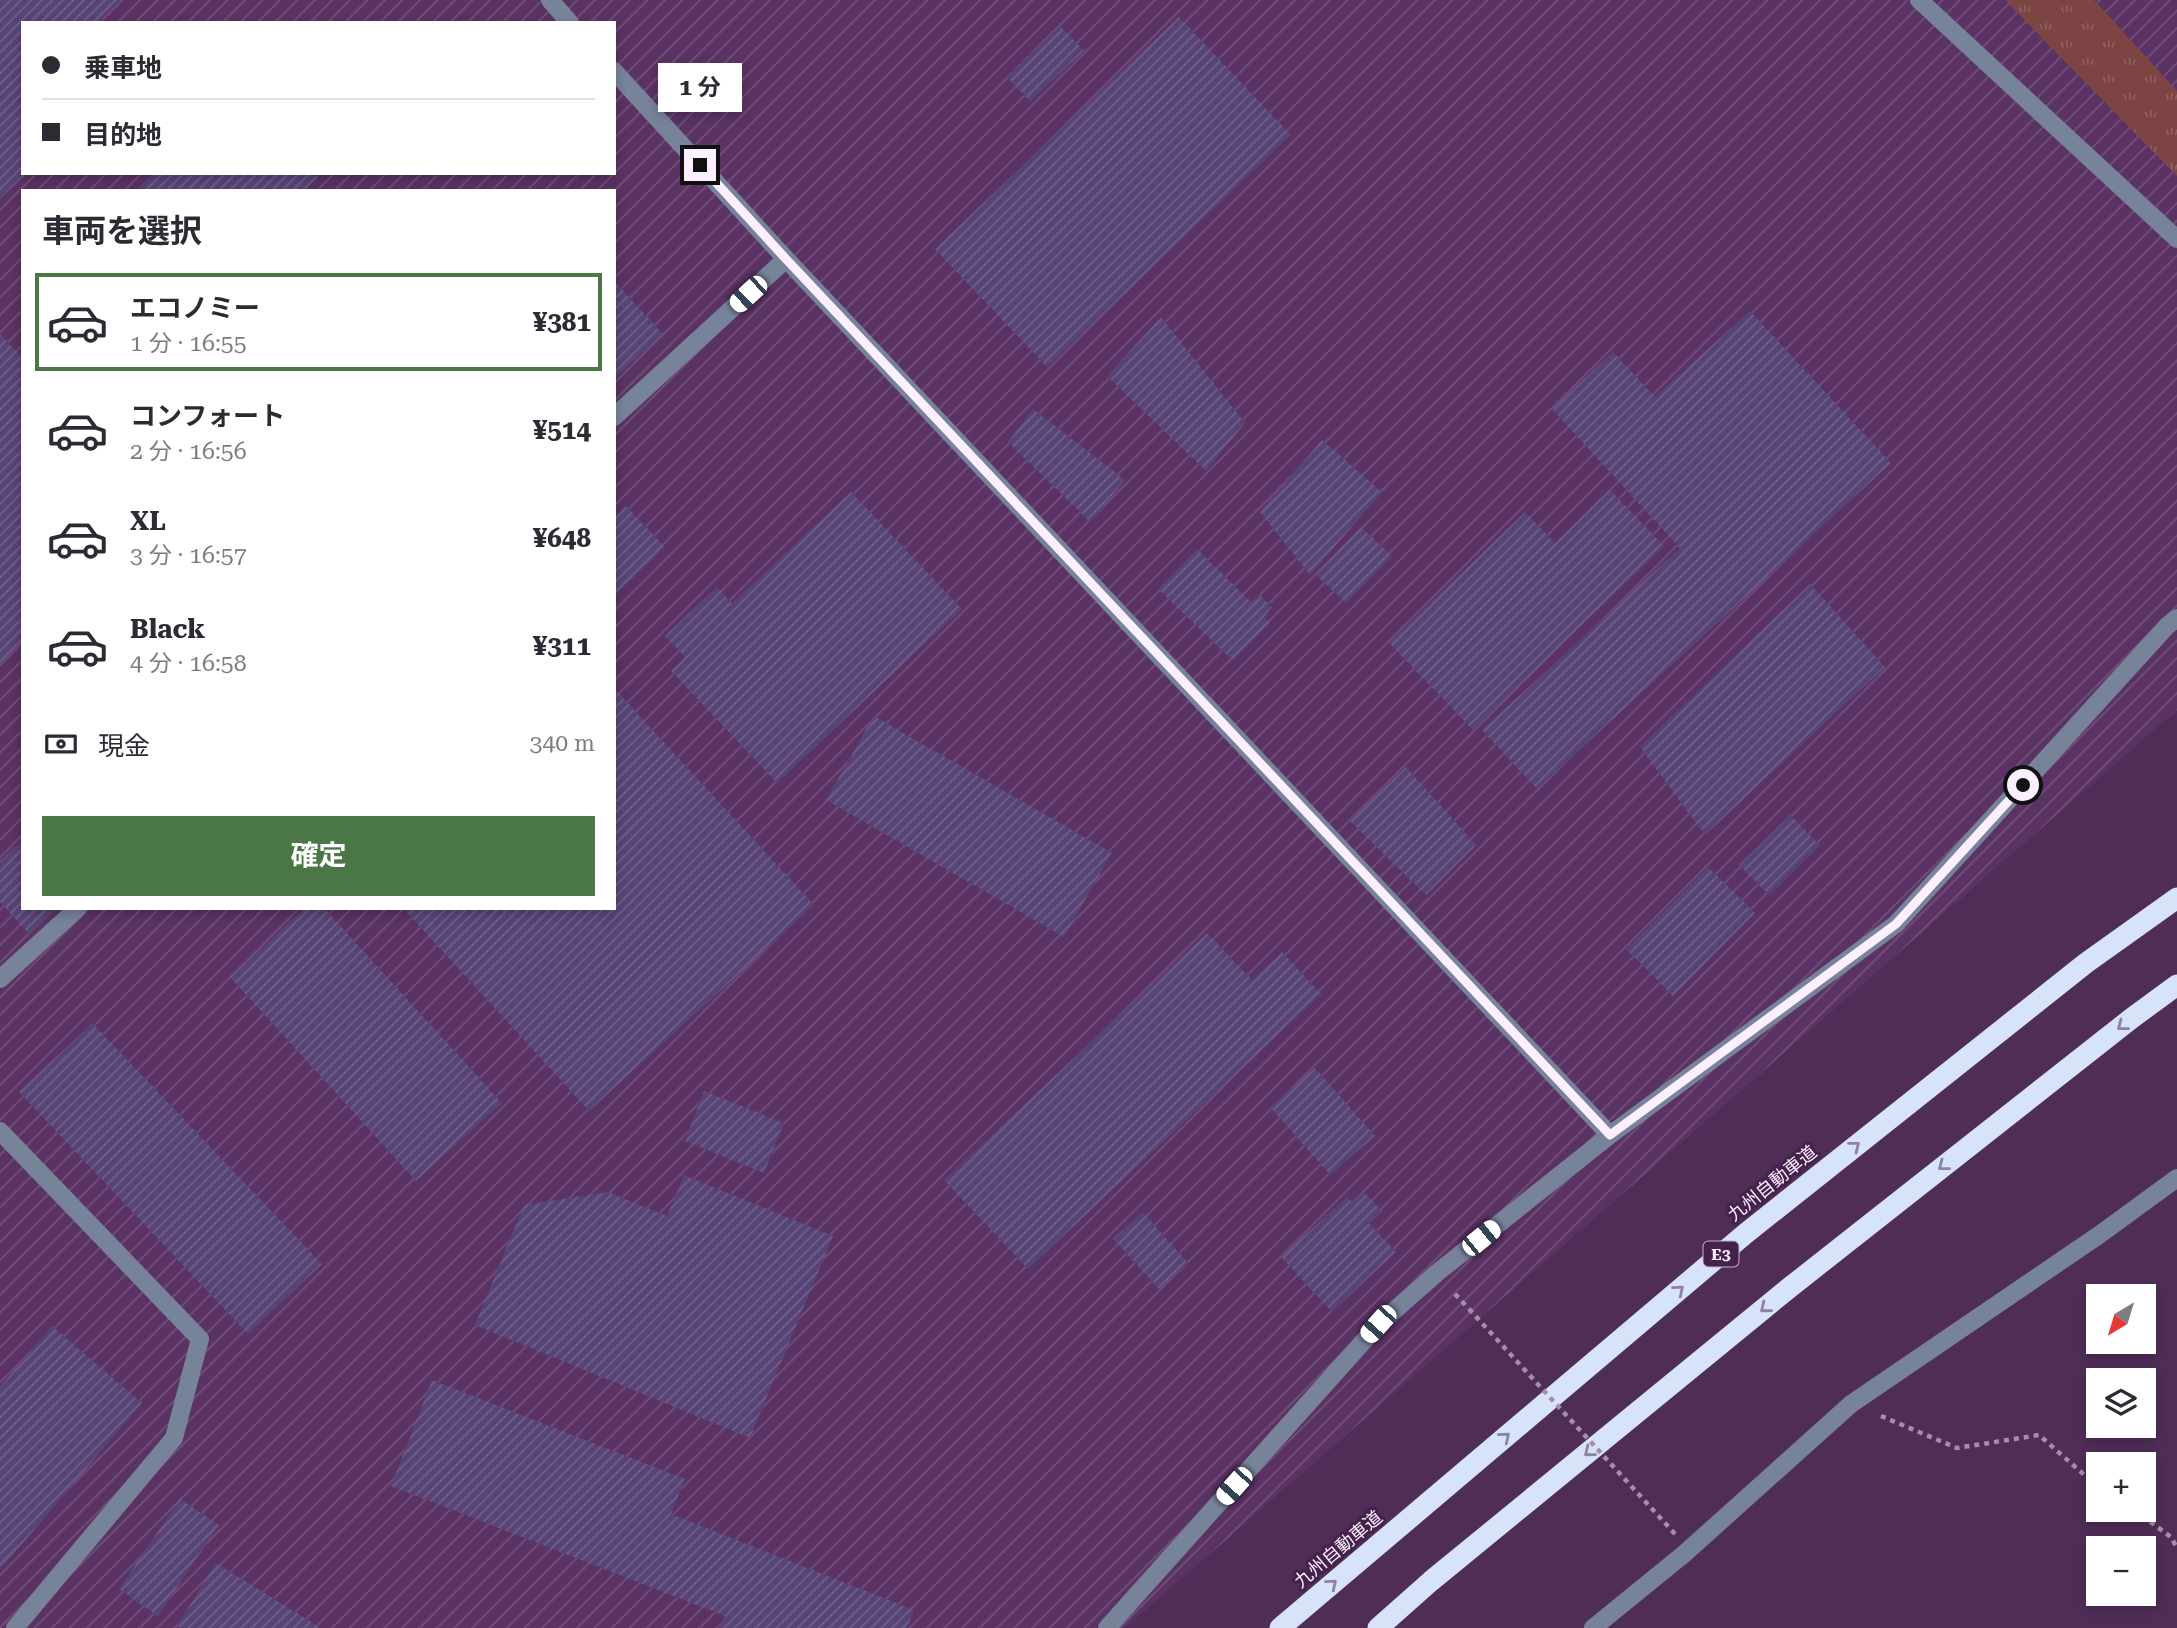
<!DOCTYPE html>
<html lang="ja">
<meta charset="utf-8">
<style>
body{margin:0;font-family:"Roboto Serif","Noto Sans JP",serif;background:#f7f7f7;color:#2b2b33;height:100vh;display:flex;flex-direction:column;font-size:26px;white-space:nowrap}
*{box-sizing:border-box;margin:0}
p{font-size:23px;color:#7c7c81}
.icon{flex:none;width:38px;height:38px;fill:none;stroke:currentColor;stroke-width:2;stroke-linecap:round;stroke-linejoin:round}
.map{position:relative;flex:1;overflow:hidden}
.panel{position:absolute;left:21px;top:189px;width:595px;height:721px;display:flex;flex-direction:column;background:#fff;border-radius:0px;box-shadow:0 4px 10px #0003}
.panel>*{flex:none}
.guide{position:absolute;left:21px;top:21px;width:595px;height:154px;border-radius:0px;box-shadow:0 4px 10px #0003;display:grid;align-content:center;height:154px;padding:0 21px;background:#fff}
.needle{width:46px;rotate:218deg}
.controls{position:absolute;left:2086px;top:1284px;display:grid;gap:14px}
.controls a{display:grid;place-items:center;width:70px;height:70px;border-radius:0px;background:#fff;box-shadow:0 4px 10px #0003;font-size:35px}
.end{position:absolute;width:32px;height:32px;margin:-16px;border:9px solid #fcefff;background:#111;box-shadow:0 0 0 4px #111}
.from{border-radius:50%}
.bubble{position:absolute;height:49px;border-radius:0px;background:#fff;box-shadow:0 4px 10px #0003;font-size:23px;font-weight:700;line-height:49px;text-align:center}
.car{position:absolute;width:21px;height:42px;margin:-21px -10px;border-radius:9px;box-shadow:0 0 5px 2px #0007;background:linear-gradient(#fff 24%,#345 0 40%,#fff 0 76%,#345 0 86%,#fff 0)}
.guide b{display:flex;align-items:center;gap:24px;height:66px;font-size:26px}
.guide b+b{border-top:2px solid #e1e1e2}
.guide i{width:18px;height:18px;background:#2b2b33}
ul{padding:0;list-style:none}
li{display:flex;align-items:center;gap:21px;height:98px;margin:0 14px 10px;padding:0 7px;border:4px solid transparent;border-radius:0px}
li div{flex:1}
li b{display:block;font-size:26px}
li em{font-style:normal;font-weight:700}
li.current{border-color:#4b7646}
li>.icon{width:63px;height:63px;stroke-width:1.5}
h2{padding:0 21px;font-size:32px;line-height:84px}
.pay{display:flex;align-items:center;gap:18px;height:77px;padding:0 21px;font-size:26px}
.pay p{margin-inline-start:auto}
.primary-button{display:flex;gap:14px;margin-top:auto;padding:14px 21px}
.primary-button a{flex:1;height:80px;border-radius:0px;background:#4b7646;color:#fff;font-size:28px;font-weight:700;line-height:80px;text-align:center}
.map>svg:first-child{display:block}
</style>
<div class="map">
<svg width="2177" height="1628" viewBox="0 0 2177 1628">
<defs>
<pattern id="industrial-furrows" width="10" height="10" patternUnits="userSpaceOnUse" patternTransform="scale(1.75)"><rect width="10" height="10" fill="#5a3263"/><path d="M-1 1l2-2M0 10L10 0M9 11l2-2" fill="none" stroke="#73507a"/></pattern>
<pattern id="grass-tufts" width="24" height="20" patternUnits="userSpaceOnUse" patternTransform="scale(1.75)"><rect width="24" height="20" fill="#7d4444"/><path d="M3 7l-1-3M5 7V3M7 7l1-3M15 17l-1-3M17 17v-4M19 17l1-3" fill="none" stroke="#905f60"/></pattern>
<pattern id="building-hatch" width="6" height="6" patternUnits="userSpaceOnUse" patternTransform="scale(1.75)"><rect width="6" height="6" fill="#574476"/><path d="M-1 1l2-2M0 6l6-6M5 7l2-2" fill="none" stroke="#705f8b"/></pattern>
</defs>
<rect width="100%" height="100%" fill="#4f2d57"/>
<!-- industrial -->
<path fill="url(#industrial-furrows)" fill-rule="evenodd" d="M0,0H2177V710L1125,1628H0ZM23,23H614V173H23ZM23,191H614V908H23Z"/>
<!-- grass -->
<path fill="url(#grass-tufts)" d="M2005,0H2094L2177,91V176Z"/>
<!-- building -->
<path fill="url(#building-hatch)" d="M0,0H120L97,23H23V96L18,101L23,105V173H27L0,199Z
M1179,17L1291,135L1047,367L935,249Z
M1060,26L1084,51L1030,101L1007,77Z
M154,173H314L318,177L304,191H136Z
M614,281L663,334L614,379Z
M1750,311L1891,463L1537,789L1482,730L1680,548L1552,409L1613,352L1655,397Z
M1161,317L1245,423L1206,471L1107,376Z
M0,334L23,358V641L0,663Z
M1033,409L1125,480L1090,522L1008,442Z
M1322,440L1382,492L1310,575L1260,512Z
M1610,490L1664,546L1473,730L1389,643L1525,512L1555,543Z
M851,492L962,609L777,783L671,671L685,657L665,636L717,587L732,603Z
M626,506L665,547L614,596V517Z
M1361,527L1392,556L1346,603L1316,575Z
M1197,549L1251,602L1259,594L1272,607L1264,617L1270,623L1233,661L1158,589Z
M1810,584L1885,667L1705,835L1640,747Z
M614,688L814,905L589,1111L403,908H614Z
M874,716L1112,853L1064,937L826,800Z
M1406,767L1476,845L1426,895L1350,821Z
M1790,815L1820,845L1769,895L1739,865Z
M23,840V908H57L29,934L0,902V861Z
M1708,867L1755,913L1673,996L1626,949Z
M305,908H324L502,1103L416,1181L230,977Z
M1207,933L1252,980L1282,952L1321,994L1028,1269L944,1180Z
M92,1023L322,1264L248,1334L19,1092Z
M1315,1068L1375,1136L1330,1175L1270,1107Z
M704,1091L784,1123L764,1173L685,1141Z
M684,1175L833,1236L750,1438L475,1325L524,1205L608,1192L667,1216Z
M1364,1192L1382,1211L1369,1223L1396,1252L1332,1312L1281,1257L1347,1197L1352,1202Z
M1143,1212L1188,1263L1159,1289L1113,1239Z
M52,1326L142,1403L0,1570V1387Z
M432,1380L685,1479L671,1514L914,1610L907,1628H720L725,1616L391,1486Z
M180,1499L219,1525L158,1616L119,1589Z
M216,1563L321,1628H180L177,1626Z"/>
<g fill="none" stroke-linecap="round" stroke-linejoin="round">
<!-- path -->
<path stroke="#a58eab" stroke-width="4.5" stroke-dasharray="5 5" stroke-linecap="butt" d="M1455,1294L1469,1309
M1881,1416L1957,1448L2039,1435L2098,1487
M2134,1510L2171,1537L2177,1548"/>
<!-- minor -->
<path stroke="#768399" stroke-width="18" d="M550,0L570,23
M1919,0L2177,239
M614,71L786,259L1610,1135
M614,417L786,259
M0,979L78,908
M0,1131L200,1339L174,1438L15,1628
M1107,1628L1379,1324L1438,1272L1610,1135L1896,924L2167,626L2177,618
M1593,1628L1684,1554L1851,1404L2099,1235L2177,1178"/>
<!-- highway -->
<path stroke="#d6e3f9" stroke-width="21" d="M1280,1628L1745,1234L2086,963L2177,898
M1378,1628L1431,1581L1789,1288L2132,1018L2177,985"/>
<!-- path-bridge -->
<path stroke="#a58eab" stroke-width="4.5" stroke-dasharray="5 5" stroke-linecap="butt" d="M1469,1309L1676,1535"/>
</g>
<!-- one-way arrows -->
<defs><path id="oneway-chevron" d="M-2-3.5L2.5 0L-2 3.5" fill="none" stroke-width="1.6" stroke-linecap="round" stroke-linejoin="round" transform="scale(1.75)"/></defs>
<g stroke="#8d82a2">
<use href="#oneway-chevron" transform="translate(2122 1026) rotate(142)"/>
<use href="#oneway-chevron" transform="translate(1855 1146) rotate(-38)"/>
<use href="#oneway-chevron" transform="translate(1943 1166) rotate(142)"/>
<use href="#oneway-chevron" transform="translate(1679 1290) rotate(-40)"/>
<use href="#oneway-chevron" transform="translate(1765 1308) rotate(141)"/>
<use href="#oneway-chevron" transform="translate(1505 1437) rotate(-40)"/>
<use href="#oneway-chevron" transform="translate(1589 1452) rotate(141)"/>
<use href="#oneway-chevron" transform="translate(1332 1584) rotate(-40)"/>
</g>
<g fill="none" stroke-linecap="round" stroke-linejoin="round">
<!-- route -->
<path stroke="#fcefff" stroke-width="9" d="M700,165L786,259L1610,1135L1896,924L2023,785"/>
</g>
<g text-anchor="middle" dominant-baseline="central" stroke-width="6" stroke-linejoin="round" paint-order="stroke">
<!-- shield labels -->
<rect fill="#44224c" stroke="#c5b2c9" stroke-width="2" x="1703.5" y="1241.5" width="35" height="25" rx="5"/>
<g font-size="16" font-weight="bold" fill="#fcefff">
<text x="1721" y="1254">E3</text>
</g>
<!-- street labels -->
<g font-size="18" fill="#fcefff" stroke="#44224c">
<text transform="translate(1772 1183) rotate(-39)">九州自動車道</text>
<text transform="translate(1338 1549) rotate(-40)">九州自動車道</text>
</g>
</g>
</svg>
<div class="controls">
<a><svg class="needle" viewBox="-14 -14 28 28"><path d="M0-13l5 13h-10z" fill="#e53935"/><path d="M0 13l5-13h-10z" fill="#7c7c81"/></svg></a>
<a><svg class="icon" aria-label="layers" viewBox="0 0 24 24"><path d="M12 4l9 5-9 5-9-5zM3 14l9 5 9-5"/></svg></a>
<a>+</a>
<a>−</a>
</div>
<i class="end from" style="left:2023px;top:785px"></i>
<i class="end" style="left:700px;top:165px"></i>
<div class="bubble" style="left:658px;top:63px;width:84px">1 分</div>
<i class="car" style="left:748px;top:294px;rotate:227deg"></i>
<i class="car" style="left:1481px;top:1238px;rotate:51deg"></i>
<i class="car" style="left:1378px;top:1324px;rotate:222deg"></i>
<i class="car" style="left:1234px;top:1486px;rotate:222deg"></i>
<div class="guide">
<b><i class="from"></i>乗車地</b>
<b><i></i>目的地</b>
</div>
<section class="panel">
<h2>車両を選択</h2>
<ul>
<li class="current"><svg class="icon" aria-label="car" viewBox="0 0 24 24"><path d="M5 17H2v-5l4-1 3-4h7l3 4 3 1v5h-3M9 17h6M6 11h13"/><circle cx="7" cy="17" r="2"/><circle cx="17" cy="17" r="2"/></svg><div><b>エコノミー</b><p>1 分 · 16:55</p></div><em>¥381</em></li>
<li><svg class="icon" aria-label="car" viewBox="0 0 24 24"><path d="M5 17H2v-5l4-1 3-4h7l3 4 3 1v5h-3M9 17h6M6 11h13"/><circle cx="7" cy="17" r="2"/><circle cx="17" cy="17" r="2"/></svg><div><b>コンフォート</b><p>2 分 · 16:56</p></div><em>¥514</em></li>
<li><svg class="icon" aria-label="car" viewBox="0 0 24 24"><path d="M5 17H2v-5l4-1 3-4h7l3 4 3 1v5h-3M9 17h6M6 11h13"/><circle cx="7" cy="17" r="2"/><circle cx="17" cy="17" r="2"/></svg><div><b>XL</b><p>3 分 · 16:57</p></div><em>¥648</em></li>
<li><svg class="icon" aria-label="car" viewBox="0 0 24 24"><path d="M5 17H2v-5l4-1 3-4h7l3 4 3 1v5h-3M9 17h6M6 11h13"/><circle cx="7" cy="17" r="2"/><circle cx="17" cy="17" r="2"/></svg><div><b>Black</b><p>4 分 · 16:58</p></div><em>¥311</em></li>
</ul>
<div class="pay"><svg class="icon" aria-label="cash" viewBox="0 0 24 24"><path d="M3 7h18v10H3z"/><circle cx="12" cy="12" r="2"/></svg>現金<p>340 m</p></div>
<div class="primary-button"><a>確定</a></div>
</section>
</div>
